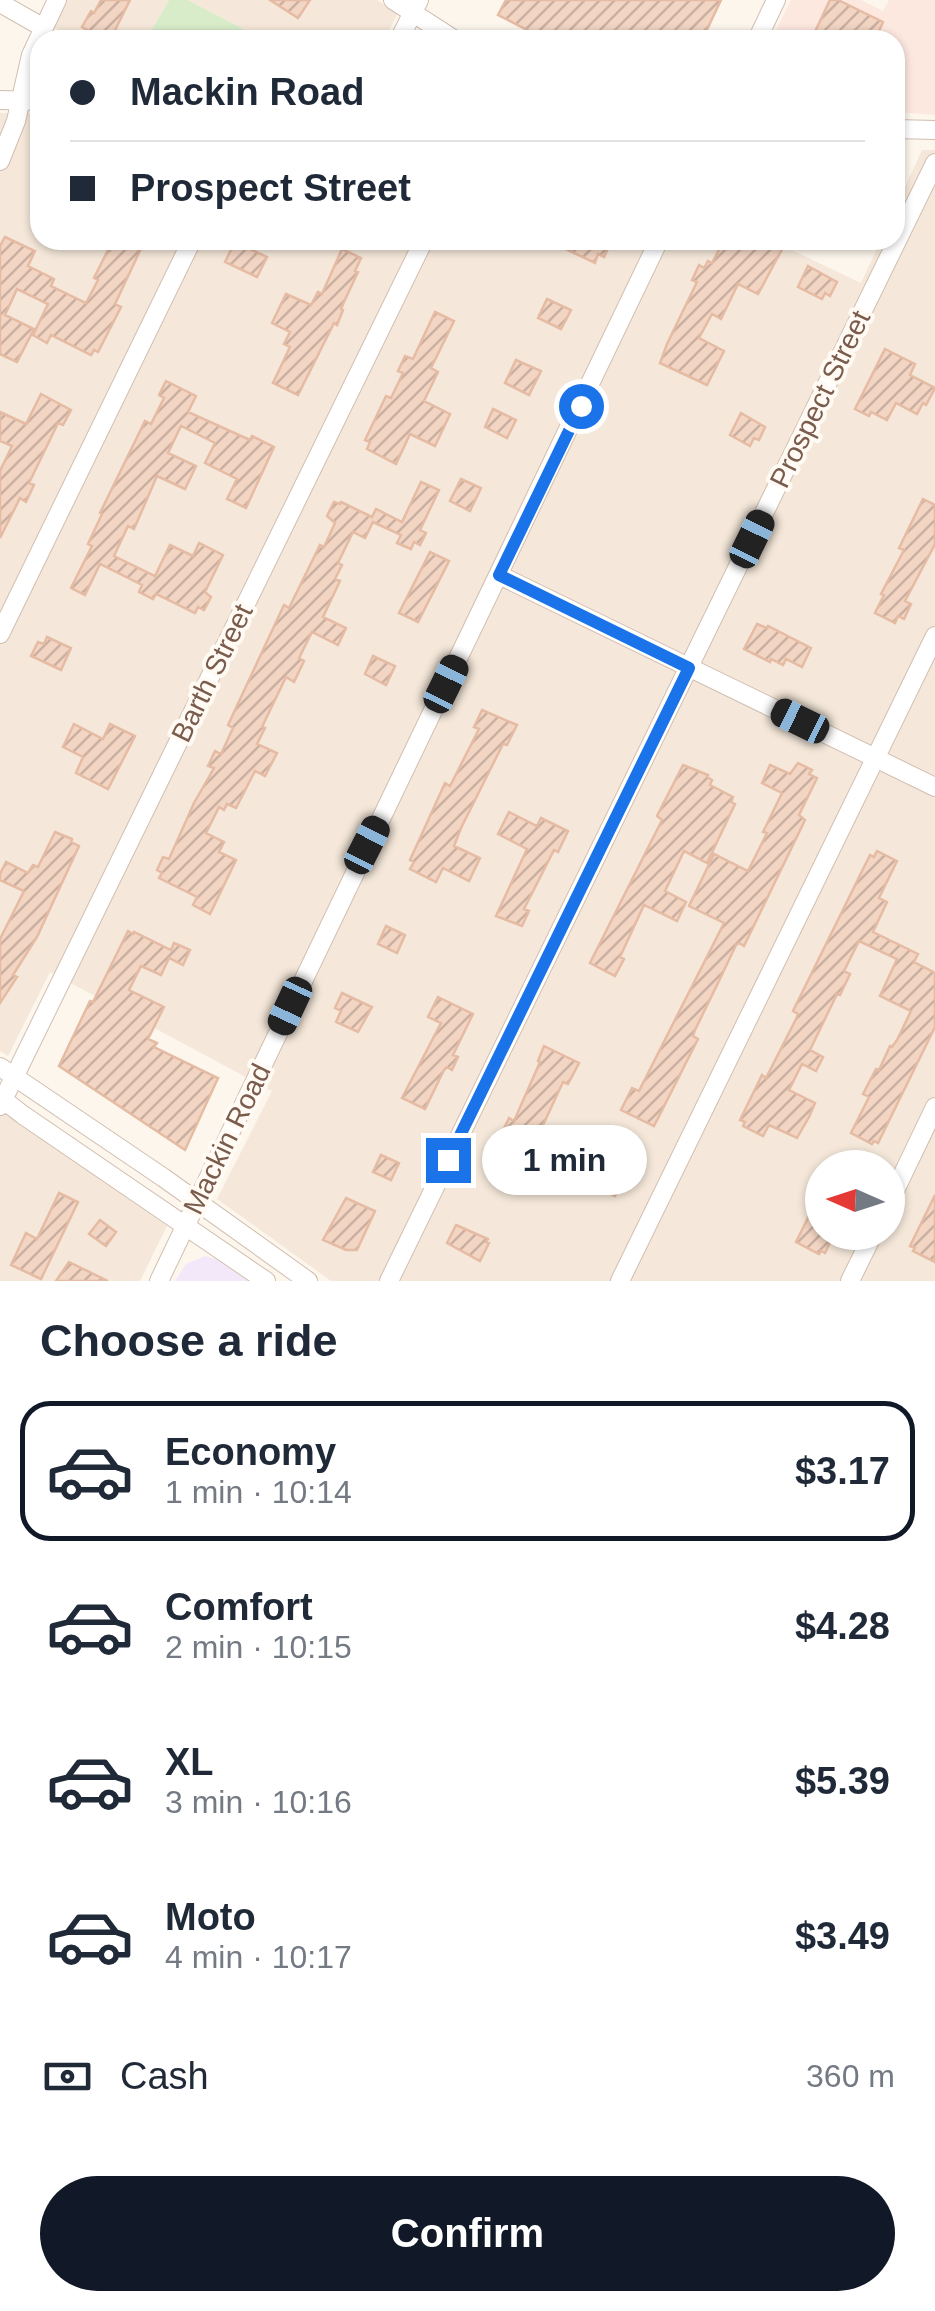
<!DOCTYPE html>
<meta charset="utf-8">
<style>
body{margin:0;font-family:Arial,sans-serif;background:#f6f6f7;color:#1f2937;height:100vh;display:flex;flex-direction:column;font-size:38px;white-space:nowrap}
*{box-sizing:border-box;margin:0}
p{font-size:32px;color:#747a83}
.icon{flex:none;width:55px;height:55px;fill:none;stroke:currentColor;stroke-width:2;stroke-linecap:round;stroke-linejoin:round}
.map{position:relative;height:1281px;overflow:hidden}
.drawer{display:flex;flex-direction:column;background:#fff;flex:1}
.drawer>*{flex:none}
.hud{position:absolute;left:30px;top:30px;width:875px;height:220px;border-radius:30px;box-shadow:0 2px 8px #0004;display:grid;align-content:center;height:220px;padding:0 40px;background:#fff}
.needle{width:65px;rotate:273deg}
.buttons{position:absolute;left:805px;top:1150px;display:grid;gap:20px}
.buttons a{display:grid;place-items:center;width:100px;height:100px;border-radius:50%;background:#fff;box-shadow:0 2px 8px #0004;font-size:50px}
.end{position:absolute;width:45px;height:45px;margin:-22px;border:12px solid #1a73e8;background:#fff;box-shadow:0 0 0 5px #fff}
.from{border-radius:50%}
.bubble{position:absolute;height:70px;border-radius:35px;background:#fff;box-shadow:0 2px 8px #0004;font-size:32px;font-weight:800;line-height:70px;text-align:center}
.car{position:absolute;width:30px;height:60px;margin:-30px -15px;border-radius:12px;box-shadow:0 0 8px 2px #0007;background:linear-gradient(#222 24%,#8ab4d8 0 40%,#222 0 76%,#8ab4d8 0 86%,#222 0)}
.hud b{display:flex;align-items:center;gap:35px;height:95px;font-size:38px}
.hud b+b{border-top:2px solid #e0e1e3}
.hud i{width:25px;height:25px;background:#1f2937}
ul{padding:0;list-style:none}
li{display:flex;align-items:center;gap:30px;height:140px;margin:0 20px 15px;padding:0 20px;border:5px solid transparent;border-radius:30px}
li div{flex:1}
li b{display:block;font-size:38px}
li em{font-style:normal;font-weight:800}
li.active{border-color:#111827}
li>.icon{width:90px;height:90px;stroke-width:1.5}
h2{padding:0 40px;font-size:45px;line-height:120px}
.pay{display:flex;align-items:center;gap:25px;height:110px;padding:0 40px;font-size:38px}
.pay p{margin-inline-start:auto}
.action{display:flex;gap:20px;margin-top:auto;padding:20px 40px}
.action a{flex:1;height:115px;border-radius:60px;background:#111827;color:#fff;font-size:40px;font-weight:800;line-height:115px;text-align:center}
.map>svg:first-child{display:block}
</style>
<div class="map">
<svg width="935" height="1281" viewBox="0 0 935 1281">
<defs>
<pattern id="building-hatch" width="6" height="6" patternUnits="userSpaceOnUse" patternTransform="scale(2.5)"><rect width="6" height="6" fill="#f3d5c3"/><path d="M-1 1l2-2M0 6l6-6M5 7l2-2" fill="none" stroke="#cab0a1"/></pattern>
</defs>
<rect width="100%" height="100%" fill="#fdf6ec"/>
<!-- residential -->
<path fill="#f5e8da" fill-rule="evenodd" d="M65,0H169L146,40H79L51,26Z
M188,0H377L398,13L384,40H264Z
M0,113L40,114V240H623L658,257L668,240H771L861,283L881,240H895V209L922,150H935V1281H331L217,1199L272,1091L50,972L8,1056L0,1051ZM822,1168H888V1232H822Z
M0,1109L167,1226L140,1281H0Z"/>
<!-- commercial -->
<path fill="#fde8e0" d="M791,0H861L883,11L889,0H935V115L895,112V40H771Z"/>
<!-- education -->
<path fill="#f3e8fa" d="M205,1256L216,1259L248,1281H175L186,1264Z"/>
<!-- green -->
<path fill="#d8ecc9" d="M169,0H188L264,40H146Z"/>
<!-- building -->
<path fill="url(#building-hatch)" stroke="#e6bba3" stroke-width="2.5" d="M101,0H130L110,40H100L86,32L87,30L82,27L91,11L94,13Z
M270,0H310L298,18Z
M506,0H721L702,40H578L558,31L554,40H547L498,15Z
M830,0H838L883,22L875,40H811Z
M5,237L35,251L28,266L54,279L51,286L86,303L98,280L94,278L113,240H145L115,304L121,307L98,352L94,350L91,355L51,335L47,343L33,335L48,304L17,289L5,315L34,329L17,362L0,354V246Z
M547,240H605L610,244L604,257L598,254L595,263Z
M724,240H752L763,246L766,240H787L758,294L738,284L721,319L712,314L699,338L724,351L707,385L660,363L667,344L697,282L692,280L699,265L704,268L708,261L712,263Z
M235,242L267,257L257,277L225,262Z
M342,249L361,258L355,271L358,272L343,304L341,309L343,310L337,325L334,323L298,395L273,383L290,347L284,344L290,332L272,323L286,294L311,305L318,292L322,294Z
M808,266L837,282L830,296L825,293L822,299L798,287Z
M547,299L571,310L561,329L538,318Z
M435,312L454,321L431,368L438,372L424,401L450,414L435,446L410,434L396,464L367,449L370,442L365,440L386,396L391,398L403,373L398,371L405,356L413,359Z
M885,349L915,364L910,375L935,388L926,405L923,403L917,414L896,403L887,420L871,412L869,416L855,409Z
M516,360L541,371L529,395L505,383Z
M166,381L196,396L188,412L250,440L252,436L274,447L246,508L227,499L237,479L205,463L215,443L181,426L168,453L196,466L185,489L157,476L134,529L128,526L114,556L155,576L170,545L193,556L199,543L223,555L205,592L211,597L204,610L198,607L195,613L156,594L153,599L139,592L142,585L100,564L85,595L71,588L92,546L88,544L102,514L100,513L145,421L151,424L164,398L159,395Z
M41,394L71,410L63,425L58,423L29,483L34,485L26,502L20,498L0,538V471L12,446L0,441V412L26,424Z
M493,409L516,420L507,438L485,427Z
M741,413L765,427L759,440L754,438L750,446L730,435Z
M461,479L481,488L470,511L450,501Z
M421,482L439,490L420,530L426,533L420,545L414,542L411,549L397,543L401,535L373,522L365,538L353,532L338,563L342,565L335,579L340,581L323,617L346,628L338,645L312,632L299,658L304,661L294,682L286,677L262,727L265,728L257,744L277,753L265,776L255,771L236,808L227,804L224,810L219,807L206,833L224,842L219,852L236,860L210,914L193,905L197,897L159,878L162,873L157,870L163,857L169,859L194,803L214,768L208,766L215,751L221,754L233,728L228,725L284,605L289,608L320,545L324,547L335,523L327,516L334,502L340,504L341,502L372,517L376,509L402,522Z
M923,499L935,505V544L905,601L911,604L904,619L898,616L895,623L875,613L884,595L881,594L904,550L899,548Z
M430,552L449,561L418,622L399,613Z
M757,624L767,628L768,626L811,648L802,667L786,659L783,665L771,659L770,662L744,649Z
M47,637L71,648L61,670L31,656L38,642L44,644Z
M373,656L395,666L386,685L365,674Z
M482,710L517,725L507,745L503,744L461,828L454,846L480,858L469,881L443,868L436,882L410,869L414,862L410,860L445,783L450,786L479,729L474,727Z
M74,724L103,739L110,724L135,736L108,789L76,773L83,757L63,747Z
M798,763L812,770L809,774L817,778L799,815L805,820L744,946L739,943L736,945L718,983L695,1030L693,1036L698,1039L654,1126L621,1110L632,1088L639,1091L724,923L689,906L714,854L748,871L767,833L763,832L782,793L762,783L770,765L790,774Z
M683,765L708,775L707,777L712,780L710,785L733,797L731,802L735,804L707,863L684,851L665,891L686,902L677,921L644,905L620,957L624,959L615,976L590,963L662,820L657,816Z
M509,812L537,826L541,818L568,831L558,852L554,850L524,909L529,911L522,926L496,916L527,849L498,834Z
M55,832L72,839L71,842L79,846L37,937L13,975L17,977L0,1003V939L24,891L0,880V874L6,862L28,873L33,865L38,867Z
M877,851L897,861L879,898L887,902L873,932L918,954L914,962L935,973V1027L878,1143L874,1141L872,1144L851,1133L869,1097L863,1094L876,1069L879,1070L890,1046L892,1047L897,1040L911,1011L880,996L897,959L859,941L844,971L850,974L840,995L837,994L810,1050L823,1057L816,1071L802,1064L789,1090L815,1103L809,1117L797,1138L769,1125L763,1136L743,1126L745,1122L740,1120L762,1075L766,1078L796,1019L798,1014L793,1011L870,855L874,857Z
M386,926L405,935L397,953L378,944Z
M128,931L133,934L134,932L171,950L174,943L190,950L183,965L169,958L161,975L141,966L129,990L164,1007L148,1039L157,1043L154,1047L218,1078L185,1150L59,1066L90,1001L93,1002Z
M342,993L372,1007L358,1032L336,1022L341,1011L335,1008Z
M438,997L473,1014L453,1055L458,1057L452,1070L447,1067L444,1070L425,1109L402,1098L441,1023L428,1017Z
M544,1046L579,1063L568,1084L563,1082L530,1153L505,1141L507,1136L502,1133L509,1118L514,1121L540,1062L538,1061Z
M381,1155L399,1163L391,1180L373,1172Z
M597,1162L625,1175L615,1196L587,1182Z
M59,1193L78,1202L41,1279L11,1265L26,1233L37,1239Z
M935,1195V1262L913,1251L915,1248L910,1246Z
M346,1198L375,1211L357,1250H346L323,1240Z
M808,1218L822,1225V1232L834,1234L825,1253L821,1251L819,1254L796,1242Z
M100,1220L116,1232L106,1246L89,1234Z
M456,1225L488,1239L486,1242L489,1243L480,1261L447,1243Z
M69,1262L108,1281H56Z"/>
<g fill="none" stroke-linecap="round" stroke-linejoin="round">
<!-- minor casing -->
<g stroke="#d1beb0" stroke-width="20">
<path id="minor" d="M393,0L455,40
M0,3L44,28
M399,40L419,0
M757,40L776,0
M0,100L40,101
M895,129L935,130
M0,161L16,121L31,55L57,0
M499,575L935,787
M0,634L192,240
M0,1067L164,1178L308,1281
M0,1097L23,1115L266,1281
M0,1106L424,240
M888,1205L935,1107
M159,1281L659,240
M389,1281L935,163
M620,1281L935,636
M850,1281L874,1232"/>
</g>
<!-- minor -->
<use href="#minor" stroke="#fff" stroke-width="18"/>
</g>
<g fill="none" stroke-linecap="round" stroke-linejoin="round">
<!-- route -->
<path stroke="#1a73e8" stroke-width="12" d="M448,1160L689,668L499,575L581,406"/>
</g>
<g text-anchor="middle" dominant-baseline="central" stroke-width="8" stroke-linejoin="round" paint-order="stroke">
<!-- street labels -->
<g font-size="28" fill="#7a5c4d" stroke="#fffaf3">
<text transform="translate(820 399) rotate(-64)">Prospect Street</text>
<text transform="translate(212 673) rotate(-64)">Barth Street</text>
<text transform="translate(227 1139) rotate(-64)">Mackin Road</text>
</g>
</g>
</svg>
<div class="buttons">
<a><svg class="needle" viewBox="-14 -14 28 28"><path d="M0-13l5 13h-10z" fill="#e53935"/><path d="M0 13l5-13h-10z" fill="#747a83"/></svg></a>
</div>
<i class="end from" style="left:581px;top:406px"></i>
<i class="end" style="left:448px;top:1160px"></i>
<div class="bubble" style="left:482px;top:1125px;width:165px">1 min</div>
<i class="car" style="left:752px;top:539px;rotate:26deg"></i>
<i class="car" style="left:446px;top:684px;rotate:26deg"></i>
<i class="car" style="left:800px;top:721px;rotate:296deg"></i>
<i class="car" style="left:367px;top:845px;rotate:27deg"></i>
<i class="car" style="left:290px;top:1006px;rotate:205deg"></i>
<div class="hud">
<b><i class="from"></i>Mackin Road</b>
<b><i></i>Prospect Street</b>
</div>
</div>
<section class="drawer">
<h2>Choose a ride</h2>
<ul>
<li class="active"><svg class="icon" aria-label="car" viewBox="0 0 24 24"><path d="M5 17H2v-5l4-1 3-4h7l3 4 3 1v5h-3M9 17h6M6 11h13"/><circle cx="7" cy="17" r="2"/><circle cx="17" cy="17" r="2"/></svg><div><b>Economy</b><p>1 min · 10:14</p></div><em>$3.17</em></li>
<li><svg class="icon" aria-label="car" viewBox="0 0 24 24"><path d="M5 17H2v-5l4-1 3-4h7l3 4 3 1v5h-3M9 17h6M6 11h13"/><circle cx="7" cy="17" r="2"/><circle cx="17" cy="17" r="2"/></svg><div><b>Comfort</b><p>2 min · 10:15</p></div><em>$4.28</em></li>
<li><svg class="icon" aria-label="car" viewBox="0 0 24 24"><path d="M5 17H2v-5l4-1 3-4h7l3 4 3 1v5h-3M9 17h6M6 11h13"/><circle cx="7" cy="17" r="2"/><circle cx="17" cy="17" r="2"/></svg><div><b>XL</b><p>3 min · 10:16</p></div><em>$5.39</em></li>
<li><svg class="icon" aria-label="car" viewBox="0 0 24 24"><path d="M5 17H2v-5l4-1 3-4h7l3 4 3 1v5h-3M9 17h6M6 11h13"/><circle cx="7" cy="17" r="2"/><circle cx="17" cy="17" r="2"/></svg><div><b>Moto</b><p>4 min · 10:17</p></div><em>$3.49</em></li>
</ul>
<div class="pay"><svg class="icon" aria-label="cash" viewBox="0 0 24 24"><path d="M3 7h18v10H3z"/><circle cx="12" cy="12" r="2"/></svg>Cash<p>360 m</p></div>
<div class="action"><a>Confirm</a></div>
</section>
